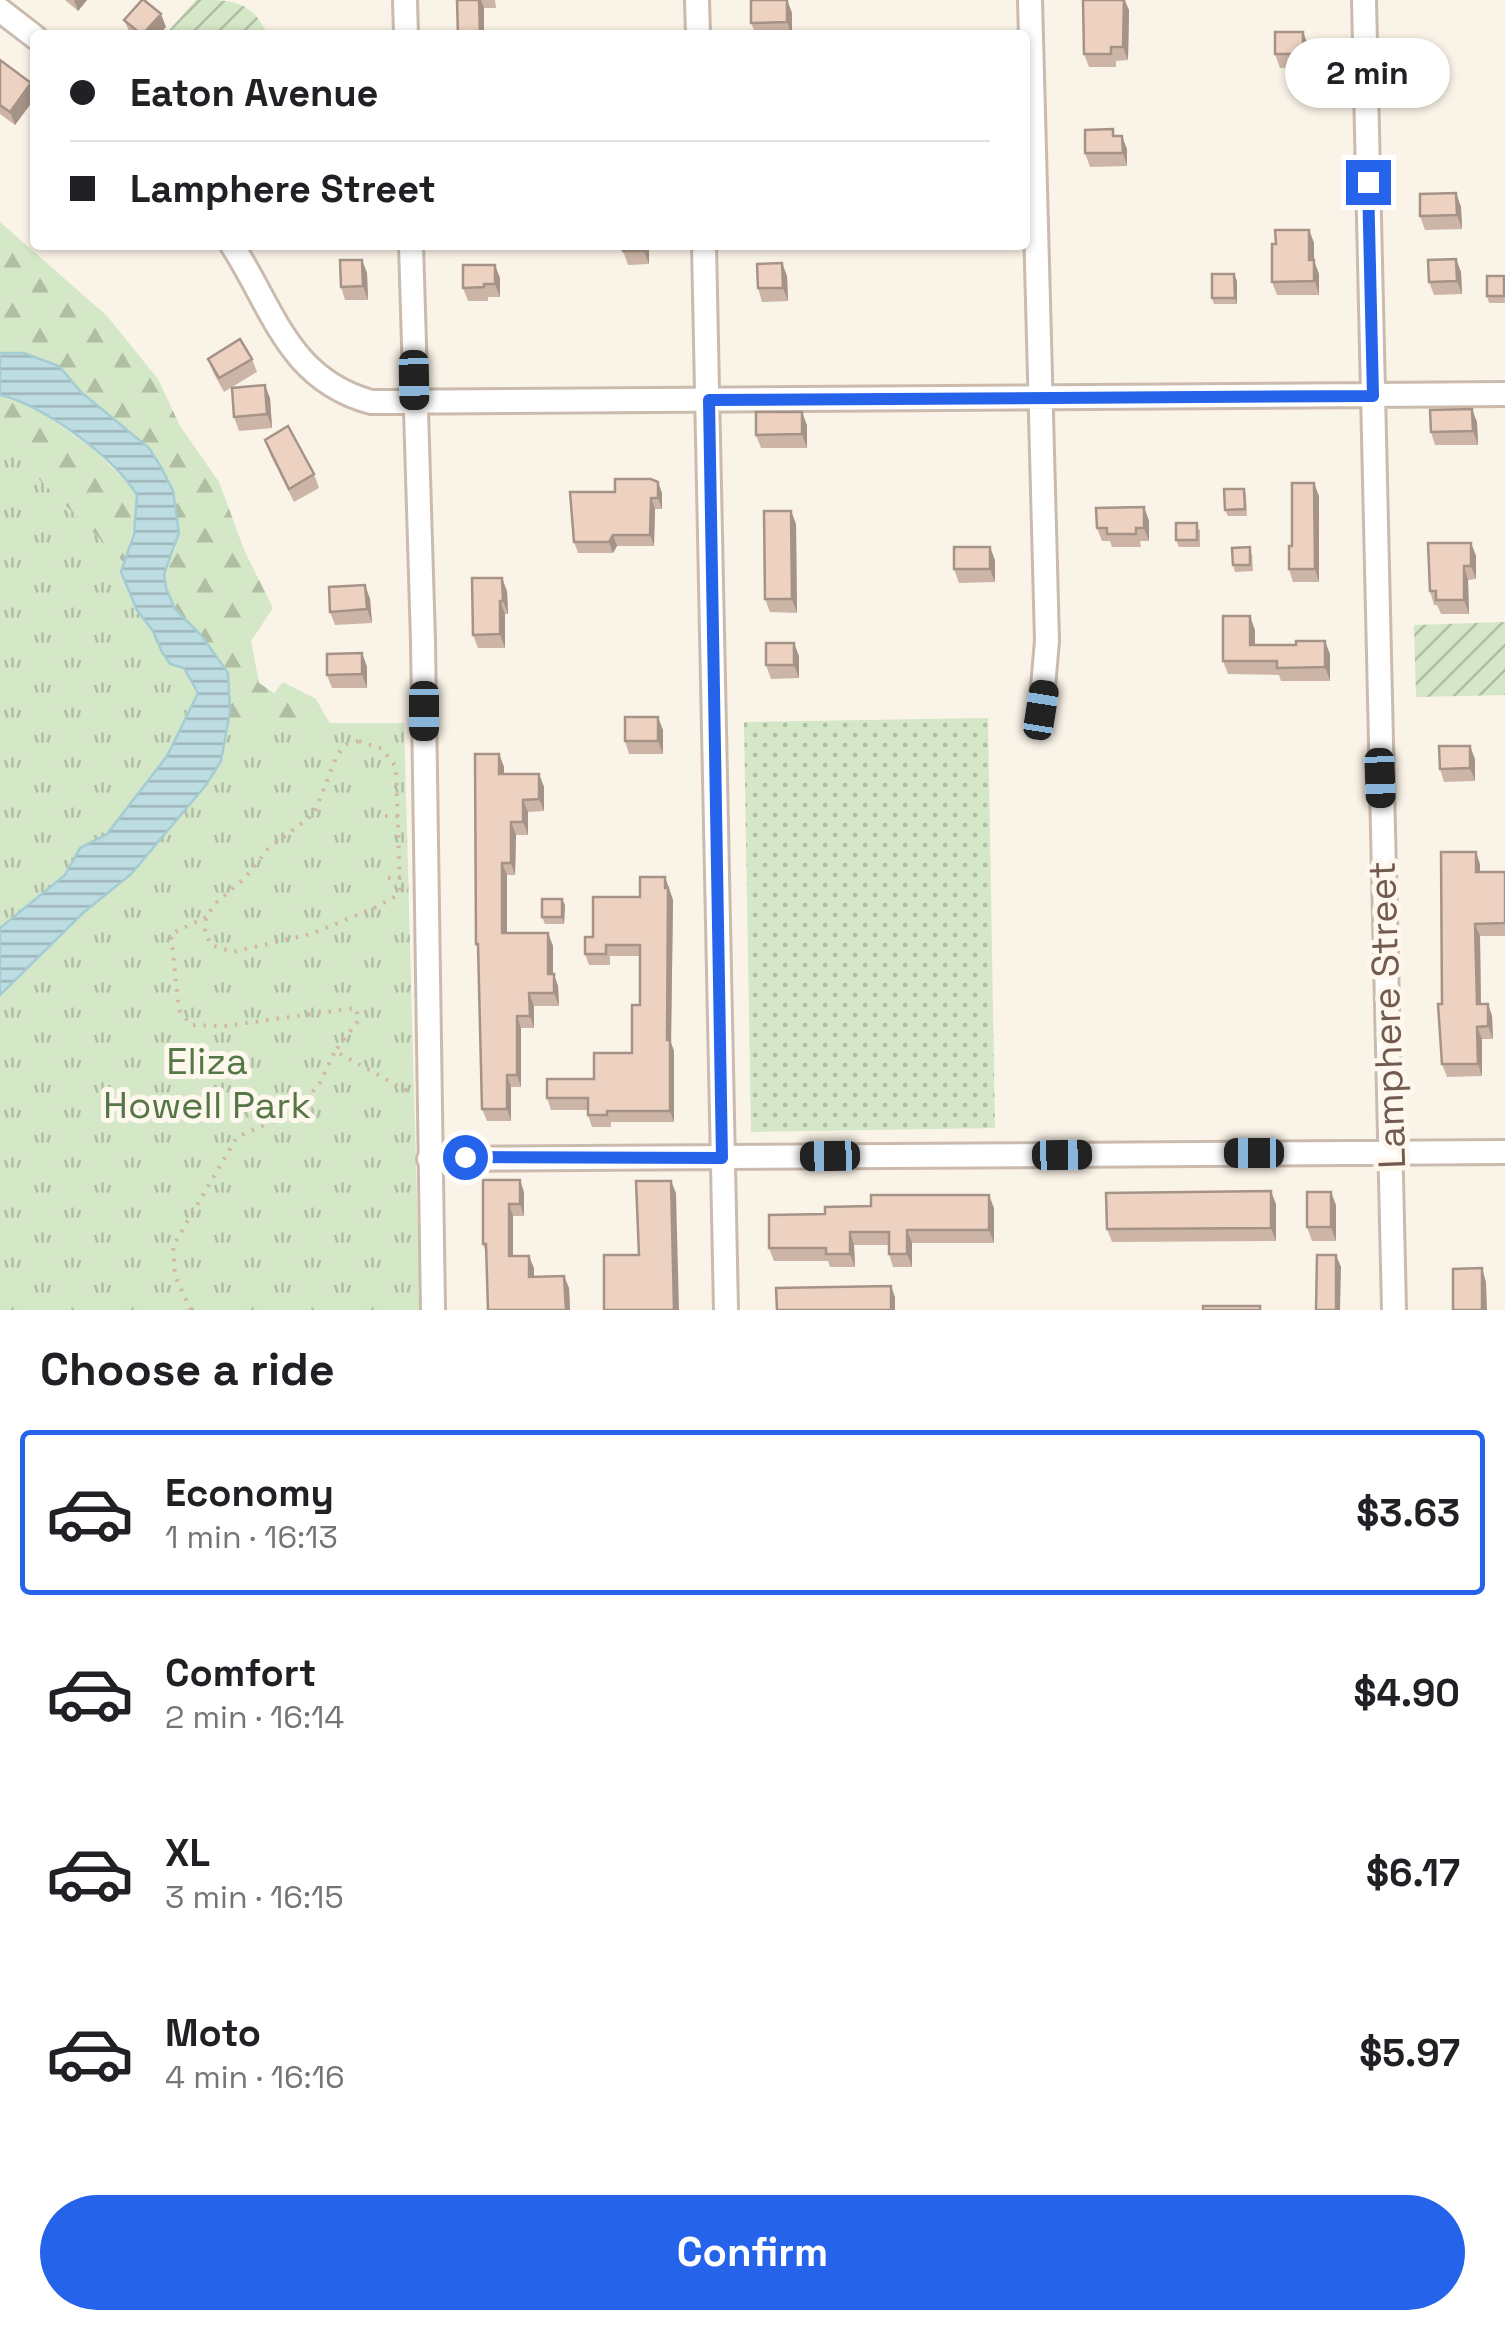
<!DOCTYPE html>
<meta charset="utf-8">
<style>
body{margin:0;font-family:"Space Grotesk",sans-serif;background:#f6f6f6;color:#202124;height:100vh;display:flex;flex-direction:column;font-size:38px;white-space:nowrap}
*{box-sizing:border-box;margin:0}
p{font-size:32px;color:#757577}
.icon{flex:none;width:55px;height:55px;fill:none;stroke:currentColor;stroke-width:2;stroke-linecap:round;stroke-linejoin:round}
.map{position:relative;height:1310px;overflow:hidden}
.details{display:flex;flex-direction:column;background:#fff;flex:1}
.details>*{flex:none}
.top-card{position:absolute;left:30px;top:30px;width:1000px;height:220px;border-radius:10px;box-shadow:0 2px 8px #0004;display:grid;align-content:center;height:220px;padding:0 40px;background:#fff}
.end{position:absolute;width:45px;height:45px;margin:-22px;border:12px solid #2563eb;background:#fff;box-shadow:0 0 0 5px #fff}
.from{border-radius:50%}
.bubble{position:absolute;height:70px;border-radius:35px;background:#fff;box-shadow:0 2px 8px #0004;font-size:32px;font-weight:700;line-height:70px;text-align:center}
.car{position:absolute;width:30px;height:60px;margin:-30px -15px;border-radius:12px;box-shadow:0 0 8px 2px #0007;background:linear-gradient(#222 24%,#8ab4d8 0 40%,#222 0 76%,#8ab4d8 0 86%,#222 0)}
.top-card b{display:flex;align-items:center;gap:35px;height:95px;font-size:38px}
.top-card b+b{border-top:2px solid #e0e0e0}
.top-card i{width:25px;height:25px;background:#202124}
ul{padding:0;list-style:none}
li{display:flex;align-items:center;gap:30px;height:165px;margin:0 20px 15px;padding:0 20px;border:5px solid transparent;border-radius:10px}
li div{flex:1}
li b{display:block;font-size:38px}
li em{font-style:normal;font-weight:700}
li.on{border-color:#2563eb}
li>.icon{width:90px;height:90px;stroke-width:1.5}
h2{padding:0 40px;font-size:45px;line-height:120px}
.button{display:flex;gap:20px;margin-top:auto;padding:20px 40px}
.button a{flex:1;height:115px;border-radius:60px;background:#2563eb;color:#fff;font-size:40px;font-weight:700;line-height:115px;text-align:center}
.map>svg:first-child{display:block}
</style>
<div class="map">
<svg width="1505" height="1310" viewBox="0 0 1505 1310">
<defs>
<pattern id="grass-dots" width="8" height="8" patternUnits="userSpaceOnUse" patternTransform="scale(2.5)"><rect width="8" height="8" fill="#d4e7c7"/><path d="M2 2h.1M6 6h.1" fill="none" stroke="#b0bea4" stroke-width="1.8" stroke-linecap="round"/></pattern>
<pattern id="forest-firs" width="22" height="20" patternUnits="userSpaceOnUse" patternTransform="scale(2.5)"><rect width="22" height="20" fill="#d4e7c7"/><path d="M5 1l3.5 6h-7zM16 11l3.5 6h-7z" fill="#b0bea4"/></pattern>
<pattern id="park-tufts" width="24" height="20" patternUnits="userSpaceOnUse" patternTransform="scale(2.5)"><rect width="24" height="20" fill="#d4e7c7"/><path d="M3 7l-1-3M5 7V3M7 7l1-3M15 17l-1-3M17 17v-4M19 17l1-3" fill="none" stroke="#b0bea4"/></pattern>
<pattern id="garden-furrows" width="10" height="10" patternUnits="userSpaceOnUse" patternTransform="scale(2.5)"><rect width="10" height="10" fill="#d4e7c7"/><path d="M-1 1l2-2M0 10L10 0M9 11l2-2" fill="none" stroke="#b0bea4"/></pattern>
<pattern id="water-rules" width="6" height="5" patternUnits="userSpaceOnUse" patternTransform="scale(2.5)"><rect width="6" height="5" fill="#bddde2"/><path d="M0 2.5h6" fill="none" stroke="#9eb6b9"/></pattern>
</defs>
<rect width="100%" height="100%" fill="#faf3e7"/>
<!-- grass -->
<path fill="url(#grass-dots)" d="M988,718L995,1128L751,1132L744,722Z"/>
<!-- forest -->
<path fill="url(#forest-firs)" d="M0,222L107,316L158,379L180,426L219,482L245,552L273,608L251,641L259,683L274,693L283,682L316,699L333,729L0,1310V995L228,693V673L201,635L175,609L166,588L164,574L176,548L173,491L149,448L81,392C61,362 34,352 0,353Z
M0,396L34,407L93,449L132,487L137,495V512L128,550L198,693L179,733L0,928Z"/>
<!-- park -->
<path fill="url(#park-tufts)" d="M0,441L198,635L185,723H404L420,1310H0Z"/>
<!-- garden -->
<path fill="url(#garden-furrows)" d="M196,0C233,0 251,0 268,35H165Z
M1505,622V695L1416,697L1414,625Z"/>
<!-- water -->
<path fill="url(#water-rules)" stroke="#a4ccd3" stroke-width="2.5" d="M0,353H24L59,366L81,392L149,448L161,467L173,491L179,533L164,574L166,588L175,609L201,635L228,673L230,711L221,761L206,785L131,874L83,913L0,995V928L65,875L80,848L107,834L167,756L198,693L184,668L170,664L162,652L153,631L137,610L121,572L134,534L137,495C114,457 43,405 0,395Z"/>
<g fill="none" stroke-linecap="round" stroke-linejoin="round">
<!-- minor casing -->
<g stroke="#cbbbae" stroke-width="28">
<path id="minor" d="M405,0L406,35
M697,0L698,35
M1030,0L1047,641L1041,710
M1364,0L1394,1310
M0,10L35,37
M232,245C274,310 288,379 371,402L1505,394
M411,245L423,641L433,1310
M704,245L726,1310
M429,1159L1505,1152"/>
</g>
<!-- path -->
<path stroke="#d2b6a4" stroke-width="4" stroke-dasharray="2.5 8" stroke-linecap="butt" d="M359,741L382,749L396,767L400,889L393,898L374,908L311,934L232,952L211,945L205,932L206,917L217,902L245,878L268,849L314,814L337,755L347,744Z
M385,816H400
M388,878L401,877
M206,917L171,934L179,1010L191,1025L224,1026L356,1008L359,1020L335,1051
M191,1310L175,1276L173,1246L237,1137L290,1114L319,1085L335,1051L409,1092"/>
<!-- minor -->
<use href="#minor" stroke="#fff" stroke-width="22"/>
</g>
<!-- wall -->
<path fill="#ccb5a6" d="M65,0H87L78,11Z
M457,0H495L496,8H484Z
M787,0L792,13V35H756L751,23Z
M1083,0H1125L1129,10L1128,60L1116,61V67H1089L1084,54Z
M124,20L166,27L159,35H131Z
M1303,32L1308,45V67L1280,68L1275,54Z
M0,60L31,83L35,94V98L15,125L0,114Z
M1115,136L1127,149V166L1090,167L1085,153Z
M1456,193L1461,207L1462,229L1425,230L1420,216Z
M1309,230L1314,243V261L1319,274V295H1277L1272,282L1276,244Z
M623,245H649V264L628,265L623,251Z
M1456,259L1461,272L1462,294L1434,295L1429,282Z
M362,260L367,273L368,300H345L341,287Z
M782,263L787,276L788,301L762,302L758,288Z
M1504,276L1505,303H1489L1487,296Z
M500,278V297H488V301H468L463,288Z
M1237,281V304H1214L1212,298Z
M208,359H252L257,372L224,392L213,372Z
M270,398L272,428L239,431L234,417Z
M1477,422L1478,445H1435L1431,432Z
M807,425V448H761L756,435Z
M265,440L314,474L319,488L294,502L270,454Z
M1244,489L1246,495L1247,516H1228L1225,510Z
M615,492L662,493V509H655L654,546H617L613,553H578L574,542Z
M1319,496V582H1293L1289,569L1292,546Z
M1144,507L1149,521V541H1140L1141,547H1112L1110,541H1102L1097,528Z
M791,511L796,524L797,613L770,612L765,599Z
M1200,529V547H1179L1176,540Z
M1471,543L1476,556V579L1468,580L1469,614H1441L1437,605H1434L1430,591Z
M1252,554L1253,571L1235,572L1233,565Z
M995,560V582L959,583L954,569Z
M365,585L370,599L372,623L335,625L330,612Z
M507,591L508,614H505V648H478L473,635Z
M1255,630V645L1330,654V681H1281L1279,675L1228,674L1223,661Z
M362,653L367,667V688H332L327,675Z
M799,656V678L771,679L766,665Z
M663,730V754H629L625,741Z
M499,754L504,767V774H539L544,787V811L528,812V835H516L515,875H507V933H548L553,946V974L558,986L559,1006H534V1028H521V1087H511V1121H487L482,1109L478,951L476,944Z
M1475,759V781L1444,782L1440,769Z
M1480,864V872H1505V936H1480L1481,1004H1488L1492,1016L1493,1039H1482V1076L1447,1077L1442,1064V1004Z
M665,877L673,900L671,1043L674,1051V1122H611V1127H592L588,1115V1110H551L547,1098L594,1079L632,1053L640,1005V956H610V965H589L585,954L640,897Z
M562,899L565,905L564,924H545L542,917Z
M483,1180L524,1192V1216H513V1256L534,1268V1277L564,1276L569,1288L570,1310H488L486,1253L483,1244Z
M1276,1204V1241L1112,1242L1107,1229Z
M1336,1205V1241H1312L1307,1227Z
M994,1208V1243H912V1267H893L889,1254V1245H854L855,1267H830L828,1261H774L769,1248L825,1214Z"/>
<!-- shaded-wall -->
<path fill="#a69387" d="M74,0H87L78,11Z
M479,0H481L484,8V35H480Z
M787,0L792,13V35L787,22Z
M1124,0L1129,10L1128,60L1123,47Z
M161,14L166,27L159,35H142Z
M1303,32L1308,45V67L1303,54Z
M31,83L35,98L15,125L10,112Z
M1122,136L1127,149V166L1123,153Z
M1456,193L1461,207L1462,229L1457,215Z
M1309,230L1314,243V261L1319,274V295L1309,260Z
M644,245H649V264L644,251Z
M1456,259L1461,272L1462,294L1457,281Z
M362,260L367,273L368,300L363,286Z
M782,263L787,276L788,301L783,288Z
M495,265L500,278V297L495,284Z
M1234,274L1237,281V304L1235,298Z
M265,385L270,398L272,428L267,414Z
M1472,409L1477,422L1478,445L1473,431Z
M802,412L807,425V448L802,434Z
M658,482L662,493V509L658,498Z
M1314,483L1319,496V582L1315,569Z
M651,498L655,509L654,546L650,535Z
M1144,507L1149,521V541L1144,528Z
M791,511L796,524L797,613L792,599Z
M613,535L617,546L613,553L609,542Z
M1471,543L1476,556V579L1471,566Z
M990,547L995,560V582L990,569Z
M1464,566L1468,580L1469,614L1464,600Z
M502,578L507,591L508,614L503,601Z
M365,585L370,599L372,623L367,609Z
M500,601L505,614V648L500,634Z
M1250,616L1255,630V659L1250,645Z
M1325,641L1330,654V681L1325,667Z
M794,643L799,656V678L794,665Z
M362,653L367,667V688L362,674Z
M658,717L663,730V754L658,741Z
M1470,746L1475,759V781L1470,768Z
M499,754L504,767V787L499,774Z
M539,774L544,787V811L539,799Z
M523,800L528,812V835L523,822Z
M511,822L516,835L515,875L511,863Z
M1476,852L1480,864V885L1476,872Z
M502,863L507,875V946L502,933Z
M665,877L673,900L671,1043L674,1051V1122L670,1111L667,1040Z
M562,899L565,905L564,924L562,917Z
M1475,924L1480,936L1481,1016L1477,1004Z
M548,933L553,946V986L548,974Z
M554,974L558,986L559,1006L554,993Z
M529,993L534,1006V1028L530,1016Z
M1488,1004L1492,1016L1493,1039L1488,1026Z
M517,1016L521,1028V1087L517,1075Z
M1477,1027L1482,1039V1076L1478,1064Z
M507,1075L511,1087V1121L507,1109Z
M520,1180L524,1192V1216L520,1204Z
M671,1181L676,1193L679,1310H674Z
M1271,1191L1276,1204V1241L1271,1228Z
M1331,1192L1336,1205V1241L1331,1227Z
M989,1195L994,1208V1243L989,1230Z
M509,1204L513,1216V1268L509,1256Z
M907,1230L912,1243V1267L907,1254Z
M850,1232L854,1245L855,1267L850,1254Z
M1336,1255L1341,1267L1340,1310H1336Z
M529,1256L534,1268V1289L529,1277Z
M1482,1268L1486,1282L1487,1310H1482Z
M564,1276L569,1288L570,1310H566Z
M891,1286L895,1297V1310H891Z"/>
<!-- building -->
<path fill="#edd2c1" stroke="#a69387" stroke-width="2.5" d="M142,0H144L161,14L142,35L124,20Z
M457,0H479L480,35H458Z
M751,0H787V22L751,23Z
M1083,0H1124L1123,47H1111V54H1084Z
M1275,32H1303V54H1275Z
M0,60L31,83L10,112L0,105Z
M1113,129V136H1122L1123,153H1085V130Z
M1456,193L1457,215L1420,216V194Z
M1275,230H1309V260H1314V281L1272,282V244H1276Z
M623,245H644V251H623Z
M1456,259L1457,281L1429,282L1428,260Z
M340,260H362L363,286L341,287Z
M782,263L783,288H758L757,264Z
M463,265H495V284H484V287L463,288Z
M1212,274H1234L1235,298H1212Z
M1487,276H1504V296H1487Z
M240,339L252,359L219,378L208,359Z
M265,385L267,414L234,417L232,388Z
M1472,409L1473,431L1431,432L1430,410Z
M756,412H802V434L756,435Z
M288,426L314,474L289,489L265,440Z
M615,479H651L658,482V498H651L650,535H613L609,542H574L570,492H615Z
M1292,483H1314L1315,569H1289V546H1292Z
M1224,489H1244L1245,509L1225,510Z
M1144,507V528H1136V534H1107V528H1097L1096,508Z
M764,511H791L792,599H765Z
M1176,523H1197V540H1176Z
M1428,543H1471V566H1464V600H1436V591H1430Z
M954,547H990V569H954Z
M1250,547V565H1233L1232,548Z
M472,578H502L503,601H500V634L473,635Z
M365,585L367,609L330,612L329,587Z
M1223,616H1250V645H1296V641H1325V667L1277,668V661H1223Z
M766,643H794V665H766Z
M362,653V674L327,675V654Z
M625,717H658V741H625Z
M1439,746H1470V768L1440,769Z
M475,754H499V774H539V799L523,800V822H511V863H502V933H548V974H554V993H529L530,1016H517V1075H507V1109H482L478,944H476Z
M1441,852H1476V872H1505V923L1475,924L1477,1004H1488V1026L1477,1027L1478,1064H1442L1438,1004H1442Z
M640,877H665V888H668L667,1040H670V1111H607V1115H588V1098H547V1079H594V1053H632V1005H640V945H606V954H585V937H593V897H640Z
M542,899H562V917H542Z
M483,1180H520V1204H509V1256H529V1277L564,1276L566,1310H488L486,1244H483Z
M636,1181H671L674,1310H604V1255H639Z
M1271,1191V1228L1107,1229L1106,1193Z
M1307,1192H1331V1227H1307Z
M871,1195H989V1230H907V1254H889V1232H850V1254H826V1248H769V1215L825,1214V1207L871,1206Z
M1317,1255H1336V1310H1316Z
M1482,1268V1310H1453V1269Z
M891,1286V1310H777L776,1288Z
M1203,1306H1260V1310H1203Z"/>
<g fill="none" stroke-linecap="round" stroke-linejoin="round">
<!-- route -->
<path stroke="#2563eb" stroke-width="12" d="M465,1157L722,1158L709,400L1373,396L1368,182"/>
</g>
<g text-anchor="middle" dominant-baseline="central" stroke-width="10" stroke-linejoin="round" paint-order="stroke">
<!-- street labels -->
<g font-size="38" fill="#725a4e" stroke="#fdf7ed">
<text transform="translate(1387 1015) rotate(-92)">Lamphere Street</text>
</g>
<!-- park labels -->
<g font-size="38" fill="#557747" stroke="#fdf7ed">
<text x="207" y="1061">Eliza<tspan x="207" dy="44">Howell Park</tspan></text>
</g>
</g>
</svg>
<i class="end from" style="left:465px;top:1157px"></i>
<i class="end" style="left:1368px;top:182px"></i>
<div class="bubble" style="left:1285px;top:38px;width:165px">2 min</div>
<i class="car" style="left:414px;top:380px;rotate:179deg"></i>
<i class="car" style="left:1041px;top:710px;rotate:9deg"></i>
<i class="car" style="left:424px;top:711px;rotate:180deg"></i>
<i class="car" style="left:1380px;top:778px;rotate:178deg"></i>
<i class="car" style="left:1254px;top:1153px;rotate:270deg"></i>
<i class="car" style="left:1062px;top:1155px;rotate:89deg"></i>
<i class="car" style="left:830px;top:1156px;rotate:269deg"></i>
<div class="top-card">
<b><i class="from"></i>Eaton Avenue</b>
<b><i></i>Lamphere Street</b>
</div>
</div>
<section class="details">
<h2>Choose a ride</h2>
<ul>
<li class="on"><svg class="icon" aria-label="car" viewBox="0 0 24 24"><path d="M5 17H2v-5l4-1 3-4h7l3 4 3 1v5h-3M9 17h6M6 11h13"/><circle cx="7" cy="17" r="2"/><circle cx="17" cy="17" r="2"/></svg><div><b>Economy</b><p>1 min · 16:13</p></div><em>$3.63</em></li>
<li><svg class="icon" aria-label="car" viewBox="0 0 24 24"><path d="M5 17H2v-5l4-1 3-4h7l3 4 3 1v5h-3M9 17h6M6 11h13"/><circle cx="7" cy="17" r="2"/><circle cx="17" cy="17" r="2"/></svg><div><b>Comfort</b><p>2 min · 16:14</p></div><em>$4.90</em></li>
<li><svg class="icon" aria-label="car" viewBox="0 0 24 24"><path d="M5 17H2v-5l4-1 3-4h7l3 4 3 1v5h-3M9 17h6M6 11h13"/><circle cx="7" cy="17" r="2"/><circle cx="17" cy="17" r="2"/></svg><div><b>XL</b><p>3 min · 16:15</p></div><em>$6.17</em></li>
<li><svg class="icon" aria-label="car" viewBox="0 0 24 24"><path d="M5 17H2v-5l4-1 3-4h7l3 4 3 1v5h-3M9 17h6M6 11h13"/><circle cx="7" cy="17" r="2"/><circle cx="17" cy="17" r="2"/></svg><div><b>Moto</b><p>4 min · 16:16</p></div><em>$5.97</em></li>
</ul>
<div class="button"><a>Confirm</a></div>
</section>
